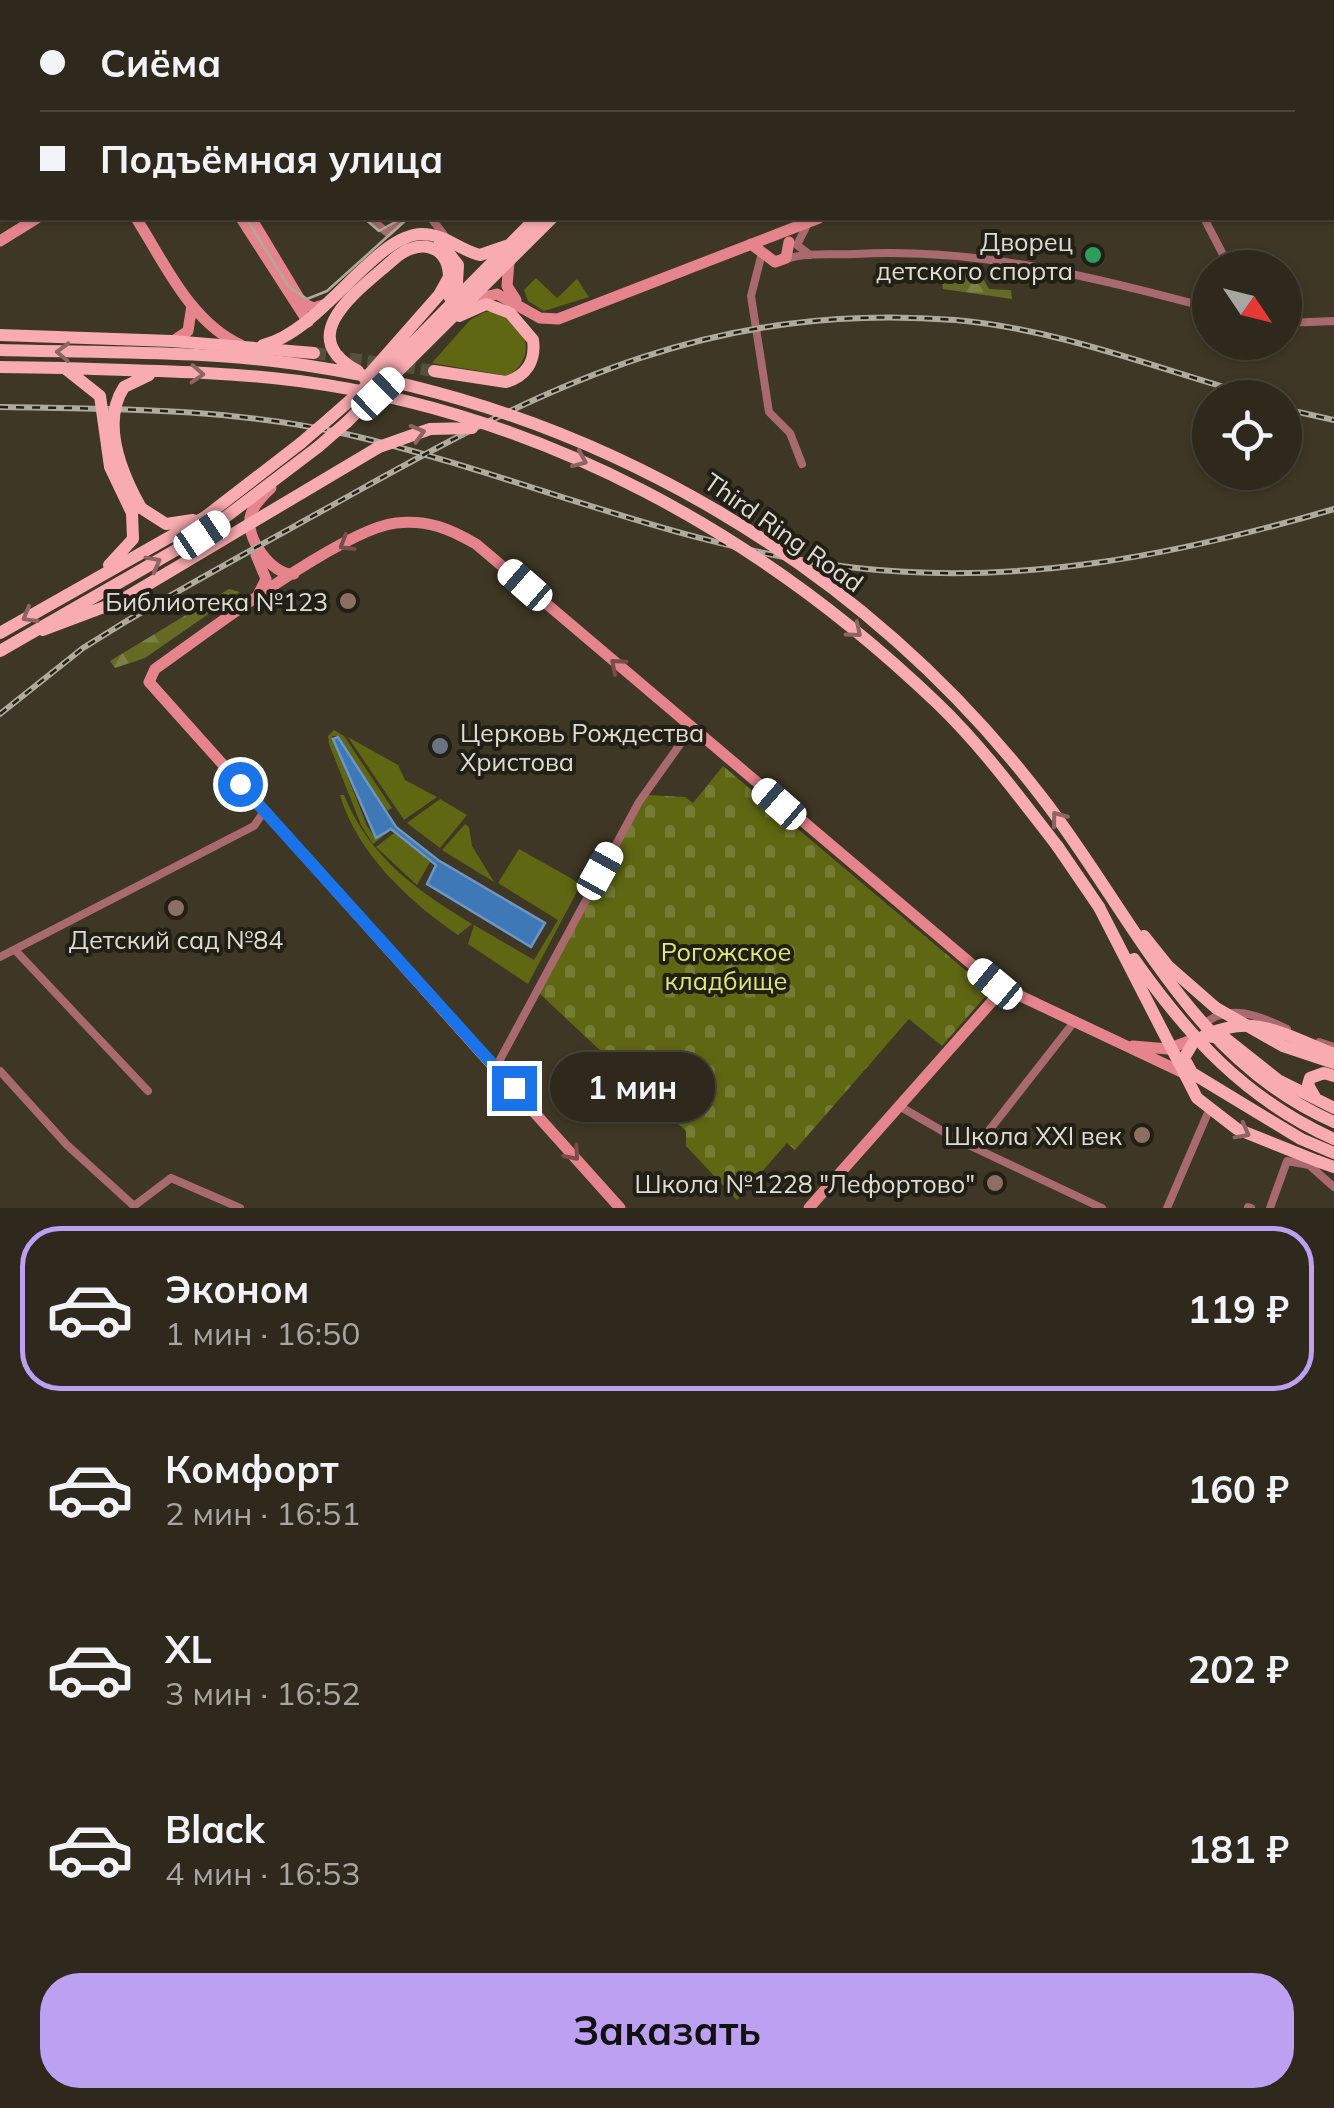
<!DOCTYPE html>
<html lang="ru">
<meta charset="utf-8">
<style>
body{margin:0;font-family:Mulish,sans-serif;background:#3a3529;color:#f1f3f6;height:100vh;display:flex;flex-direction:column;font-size:38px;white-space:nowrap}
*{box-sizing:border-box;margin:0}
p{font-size:32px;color:#a7a6a3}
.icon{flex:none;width:55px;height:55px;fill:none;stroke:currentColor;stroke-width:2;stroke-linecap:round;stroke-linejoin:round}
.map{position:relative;height:1208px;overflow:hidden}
.sheet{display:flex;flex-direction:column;background:#2e291c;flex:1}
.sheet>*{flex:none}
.guide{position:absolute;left:0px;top:0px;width:1335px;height:220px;box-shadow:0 2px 8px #0004,0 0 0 2px #49453b;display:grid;align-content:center;height:220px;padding:0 40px;background:#2e291c}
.needle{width:65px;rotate:125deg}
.tools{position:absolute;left:1192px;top:250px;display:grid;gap:20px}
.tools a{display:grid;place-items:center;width:110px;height:110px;border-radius:50%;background:#2e291c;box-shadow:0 2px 8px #0004,0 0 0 2px #49453b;font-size:50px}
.end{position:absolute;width:45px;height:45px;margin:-22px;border:12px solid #1a73e8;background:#fff;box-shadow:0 0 0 5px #fff}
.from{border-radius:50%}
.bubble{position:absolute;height:70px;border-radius:35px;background:#2e291c;box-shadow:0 2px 8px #0004,0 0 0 2px #49453b;font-size:32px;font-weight:700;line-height:70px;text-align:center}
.car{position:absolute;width:30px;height:60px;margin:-30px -15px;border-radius:12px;box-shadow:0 0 8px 2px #0007;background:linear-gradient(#fff 24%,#345 0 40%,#fff 0 76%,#345 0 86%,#fff 0)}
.guide b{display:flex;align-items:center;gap:35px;height:95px;font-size:38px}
.guide b+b{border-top:2px solid #49453b}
.guide i{width:25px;height:25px;background:#f1f3f6}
ul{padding:18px 0 0;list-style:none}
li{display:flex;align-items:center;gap:30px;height:165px;margin:0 20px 15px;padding:0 20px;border:5px solid transparent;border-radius:40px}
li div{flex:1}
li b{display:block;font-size:38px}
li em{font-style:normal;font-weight:700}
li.selected{border-color:#bca0f2}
li>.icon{width:90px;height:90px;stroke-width:1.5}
.cta{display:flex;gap:20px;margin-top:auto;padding:20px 40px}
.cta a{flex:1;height:115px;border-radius:40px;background:#bca0f2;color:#111;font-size:40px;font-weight:700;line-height:115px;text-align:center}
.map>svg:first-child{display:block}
</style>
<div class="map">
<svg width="1334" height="1208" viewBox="0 0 1334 1208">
<defs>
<pattern id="forest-firs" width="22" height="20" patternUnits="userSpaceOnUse" patternTransform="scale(2.5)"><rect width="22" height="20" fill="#656b25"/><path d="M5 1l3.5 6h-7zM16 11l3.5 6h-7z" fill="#7b8044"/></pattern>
<pattern id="cemetery-stones" width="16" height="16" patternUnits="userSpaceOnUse" patternTransform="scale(2.5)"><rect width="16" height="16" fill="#606713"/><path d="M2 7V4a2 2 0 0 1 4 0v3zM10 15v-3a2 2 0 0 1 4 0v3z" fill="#767c34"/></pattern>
</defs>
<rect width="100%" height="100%" fill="#3e3725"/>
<!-- green -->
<path fill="#606713" d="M536,278L557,298L577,279L589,297L544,311L528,301L524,290Z
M485,312C520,310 544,353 508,376L432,363L470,320Z
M334,730L344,736L392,808L387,811L339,736H332L367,826L376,839L391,830L373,844L361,825L329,744L328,736Z
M348,737L398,765L405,780L437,797L404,820Z
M344,795C370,858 415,889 472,924L458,935C411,903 357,854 340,795Z
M440,799L467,815L440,848L407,823Z
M465,824L469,827L472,846L494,882L442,850Z
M394,833L430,862L417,885L376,847Z
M519,849L581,884L528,984L468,944L474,925L534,960L558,920L498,883Z"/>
<!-- forest -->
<path fill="url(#forest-firs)" d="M960,264L981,275L989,289L1011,290L1012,299L943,289L942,280L947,274L943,267Z
M229,589L240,592L145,658L115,668L110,661Z"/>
<!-- cemetery -->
<path fill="url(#cemetery-stones)" d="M723,766L990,991L942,1046L909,1019L795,1150L787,1143L737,1200L686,1146V1131L539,993L647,795L685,797L693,803Z"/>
<!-- water -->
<path fill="#3f78b7" stroke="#6f96bf" stroke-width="2.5" d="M338,737L396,827L438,860L545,923L531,947L427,884L436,865L391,829L376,838L333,739Z"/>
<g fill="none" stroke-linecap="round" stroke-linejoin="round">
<!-- primary-tunnel -->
<path stroke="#56503f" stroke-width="12" stroke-dasharray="12 6" stroke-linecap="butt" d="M314,353L434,371"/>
<!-- street -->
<path stroke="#a86a6e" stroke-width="8" d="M387,0L388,2
M613,2L615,0
M1236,2L1241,0
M0,202L2,203
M369,218L388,233L404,218
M431,218L448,240
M1204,218L1230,268
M806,227L797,245L810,255
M762,253L751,296L769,412L790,433L802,464
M786,259C806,252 833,255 855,254C978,247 1092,277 1210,308
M1285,323L1334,321
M15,950L148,1091
M0,957L254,826L265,810
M1203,1025C1229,1002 1260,1016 1287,1029
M1319,1042L1334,1047
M496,1067L639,802L691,729
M0,1071L67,1145L134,1206L171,1178L240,1208
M899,1106L958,1140L1102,1208
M976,1147L1074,1022
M1248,1207L1251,1208
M1167,1208L1207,1115
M1270,1208L1287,1161L1309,1165L1334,1187"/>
<!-- secondary -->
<path stroke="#e6848c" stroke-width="11" d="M106,0L108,2
M1332,81H1334
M136,218C164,262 190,322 241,345
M241,218L308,322
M251,218L302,303L314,308L323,305
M0,241L37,218
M751,244L775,262L786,258L789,242
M509,262L507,286L516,300
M472,300L497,294L540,318L558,319L819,218
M173,341L188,331L192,305
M271,488C264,495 254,504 251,514C243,536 272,576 294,574
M256,555L266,579L257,597
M1133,1046L1168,1049L1197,1038
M620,1208L149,682L155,669C205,634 342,529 396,523C427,519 450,529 476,544L995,984L1190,1076
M809,1208L1003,989"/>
<!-- primary -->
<path stroke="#f8abb0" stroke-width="12" d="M745,2L748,0
M763,2L765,0
M440,242L458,265L457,283L450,298
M0,335L172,341L314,353
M263,345C322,331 375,234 422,234C445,234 459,250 480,255L509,245
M0,367L64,368
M434,371L506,382C526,376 536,361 533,340L510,313L486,304L459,316
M365,379L439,295L449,277C448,242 416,239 394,259
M330,418L396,360L536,218
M347,422L552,218
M141,508L166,524L193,520
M109,565L133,539L132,513
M43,630L120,601
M0,633L205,517L301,443
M0,651L202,535L318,447
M1058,847L1099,907
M1144,936L1168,966L1216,1008
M1209,1034C1256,1013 1289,1037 1334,1054
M1204,1036L1225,1038L1278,1080L1334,1108
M1196,1038L1184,1058L1192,1073L1301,1139L1334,1153
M1316,1099L1308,1085L1310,1078L1324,1073L1334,1076
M1317,1161L1334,1167"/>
<!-- tram -->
<path stroke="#afaa9d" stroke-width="2.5" d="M617,2L619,0
M246,218L289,287L307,299L327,291L408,218
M364,218L379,231L397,221"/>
<!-- rail casing -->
<g stroke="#afaa9d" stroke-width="6">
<path id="rail" d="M0,407C117,409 231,408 346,434C519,474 679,549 857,568C1022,586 1177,555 1334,509
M1285,409L1334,420
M0,714L83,648L125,622C201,577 279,535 356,492C555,381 718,302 955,320C1060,329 1160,370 1262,398"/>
</g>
<!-- rail -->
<use href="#rail" stroke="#221f17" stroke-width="2.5" stroke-dasharray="8" stroke-linecap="butt"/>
<!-- primary-bridge -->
<path stroke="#f8abb0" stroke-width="12" d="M0,350C102,353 209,350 310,366C600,410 865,566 1044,800C1133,916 1192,1060 1334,1122
M64,368C142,371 221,371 299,381C542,413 761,534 937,703C982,746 1020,798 1058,847
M66,369L100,396L110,467L132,513
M358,371C290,335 362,288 394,259
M301,443L330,418
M318,447L347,422
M141,508C122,474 100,424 124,387L149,375
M120,601L379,447L430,429L472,428
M1099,907L1197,1098L1237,1129L1317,1161
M1134,959C1189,1037 1245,1099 1334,1139
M1216,1008L1283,1046L1334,1063"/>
</g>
<!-- one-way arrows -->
<defs><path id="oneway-chevron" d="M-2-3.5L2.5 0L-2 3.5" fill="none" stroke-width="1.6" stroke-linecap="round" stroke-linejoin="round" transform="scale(2.5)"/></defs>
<g stroke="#8d6564">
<use href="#oneway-chevron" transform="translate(63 352) rotate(-178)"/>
<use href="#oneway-chevron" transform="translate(197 374) rotate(3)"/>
<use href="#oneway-chevron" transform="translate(418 433) rotate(-16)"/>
<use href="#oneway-chevron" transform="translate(580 460) rotate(23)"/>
<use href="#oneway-chevron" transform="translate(154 563) rotate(-28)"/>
<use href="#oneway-chevron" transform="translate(29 616) rotate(150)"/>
<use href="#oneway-chevron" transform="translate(855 631) rotate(40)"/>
<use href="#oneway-chevron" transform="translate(1058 818) rotate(-127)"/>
<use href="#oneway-chevron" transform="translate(1243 1132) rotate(28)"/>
</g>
<g stroke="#7a4c4c">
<use href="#oneway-chevron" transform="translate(346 544) rotate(149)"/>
<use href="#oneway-chevron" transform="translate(617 665) rotate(-139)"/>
<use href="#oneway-chevron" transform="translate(573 1154) rotate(49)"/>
</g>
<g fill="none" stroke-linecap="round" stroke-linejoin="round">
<!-- route -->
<path stroke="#1a73e8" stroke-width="12" d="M240,784L514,1088"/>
</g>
<!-- markers -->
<circle fill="#2e9e5b" stroke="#221f17" stroke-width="4" cx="1093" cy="255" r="10"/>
<g fill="#8d6e63" stroke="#221f17" stroke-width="4">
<circle cx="348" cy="601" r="10"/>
<circle cx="176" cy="908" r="10"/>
<circle cx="1142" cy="1135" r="10"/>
<circle cx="995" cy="1183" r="10"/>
</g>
<circle fill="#6b7280" stroke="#221f17" stroke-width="4" cx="440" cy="746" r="10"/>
<g text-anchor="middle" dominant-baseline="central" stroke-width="8" stroke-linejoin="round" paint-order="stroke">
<!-- poi labels -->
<g font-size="25" fill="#e0dcd1" stroke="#221f17" text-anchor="end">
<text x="1073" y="241">Дворец<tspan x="1073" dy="29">детского спорта</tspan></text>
<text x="328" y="601">Библиотека №123</text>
<text x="460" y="732" text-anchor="start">Церковь Рождества<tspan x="460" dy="29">Христова</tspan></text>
<text x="176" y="939" text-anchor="middle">Детский сад №84</text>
<text x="1122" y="1135">Школа XXI век</text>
<text x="975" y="1183">Школа №1228 "Лефортово"</text>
</g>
<!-- street labels -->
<g font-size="25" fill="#e0dcd1" stroke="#221f17">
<text transform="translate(784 532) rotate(35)">Third Ring Road</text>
</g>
<!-- park labels -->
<g font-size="25" fill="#dde970" stroke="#221f17">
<text x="726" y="951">Рогожское<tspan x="726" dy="29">кладбище</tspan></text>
</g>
</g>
</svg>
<div class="tools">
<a><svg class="needle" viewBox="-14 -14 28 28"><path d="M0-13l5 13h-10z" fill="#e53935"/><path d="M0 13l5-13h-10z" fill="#a7a6a3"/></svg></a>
<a><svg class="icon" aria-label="locate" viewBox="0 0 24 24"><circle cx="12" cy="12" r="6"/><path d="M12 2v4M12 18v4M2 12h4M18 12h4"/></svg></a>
</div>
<i class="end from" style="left:240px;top:784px"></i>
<i class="end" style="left:514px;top:1088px"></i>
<div class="bubble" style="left:550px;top:1052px;width:165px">1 мин</div>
<i class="car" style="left:378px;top:394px;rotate:46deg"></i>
<i class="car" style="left:202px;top:535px;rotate:56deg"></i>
<i class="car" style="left:525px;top:585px;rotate:311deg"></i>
<i class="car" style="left:779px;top:804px;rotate:311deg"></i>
<i class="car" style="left:600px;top:871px;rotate:29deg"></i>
<i class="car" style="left:995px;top:984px;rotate:310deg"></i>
<div class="guide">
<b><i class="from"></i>Сиёма</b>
<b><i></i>Подъёмная улица</b>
</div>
</div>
<section class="sheet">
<ul>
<li class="selected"><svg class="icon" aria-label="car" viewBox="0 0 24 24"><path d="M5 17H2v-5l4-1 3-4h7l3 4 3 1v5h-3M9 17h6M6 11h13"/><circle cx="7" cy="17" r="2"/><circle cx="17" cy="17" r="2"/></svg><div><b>Эконом</b><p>1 мин · 16:50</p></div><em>119 ₽</em></li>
<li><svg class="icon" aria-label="car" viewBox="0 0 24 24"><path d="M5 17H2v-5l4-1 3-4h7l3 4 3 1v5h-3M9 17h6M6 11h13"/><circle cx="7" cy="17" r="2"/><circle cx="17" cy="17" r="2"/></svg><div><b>Комфорт</b><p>2 мин · 16:51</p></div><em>160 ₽</em></li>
<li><svg class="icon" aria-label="car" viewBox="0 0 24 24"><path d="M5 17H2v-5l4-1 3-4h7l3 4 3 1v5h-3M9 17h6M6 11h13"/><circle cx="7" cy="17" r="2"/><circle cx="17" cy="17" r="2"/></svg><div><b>XL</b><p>3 мин · 16:52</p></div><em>202 ₽</em></li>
<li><svg class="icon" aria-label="car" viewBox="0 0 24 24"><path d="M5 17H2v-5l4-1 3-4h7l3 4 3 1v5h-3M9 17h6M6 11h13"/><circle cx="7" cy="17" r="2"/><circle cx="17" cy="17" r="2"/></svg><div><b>Black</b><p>4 мин · 16:53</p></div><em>181 ₽</em></li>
</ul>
<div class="cta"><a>Заказать</a></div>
</section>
